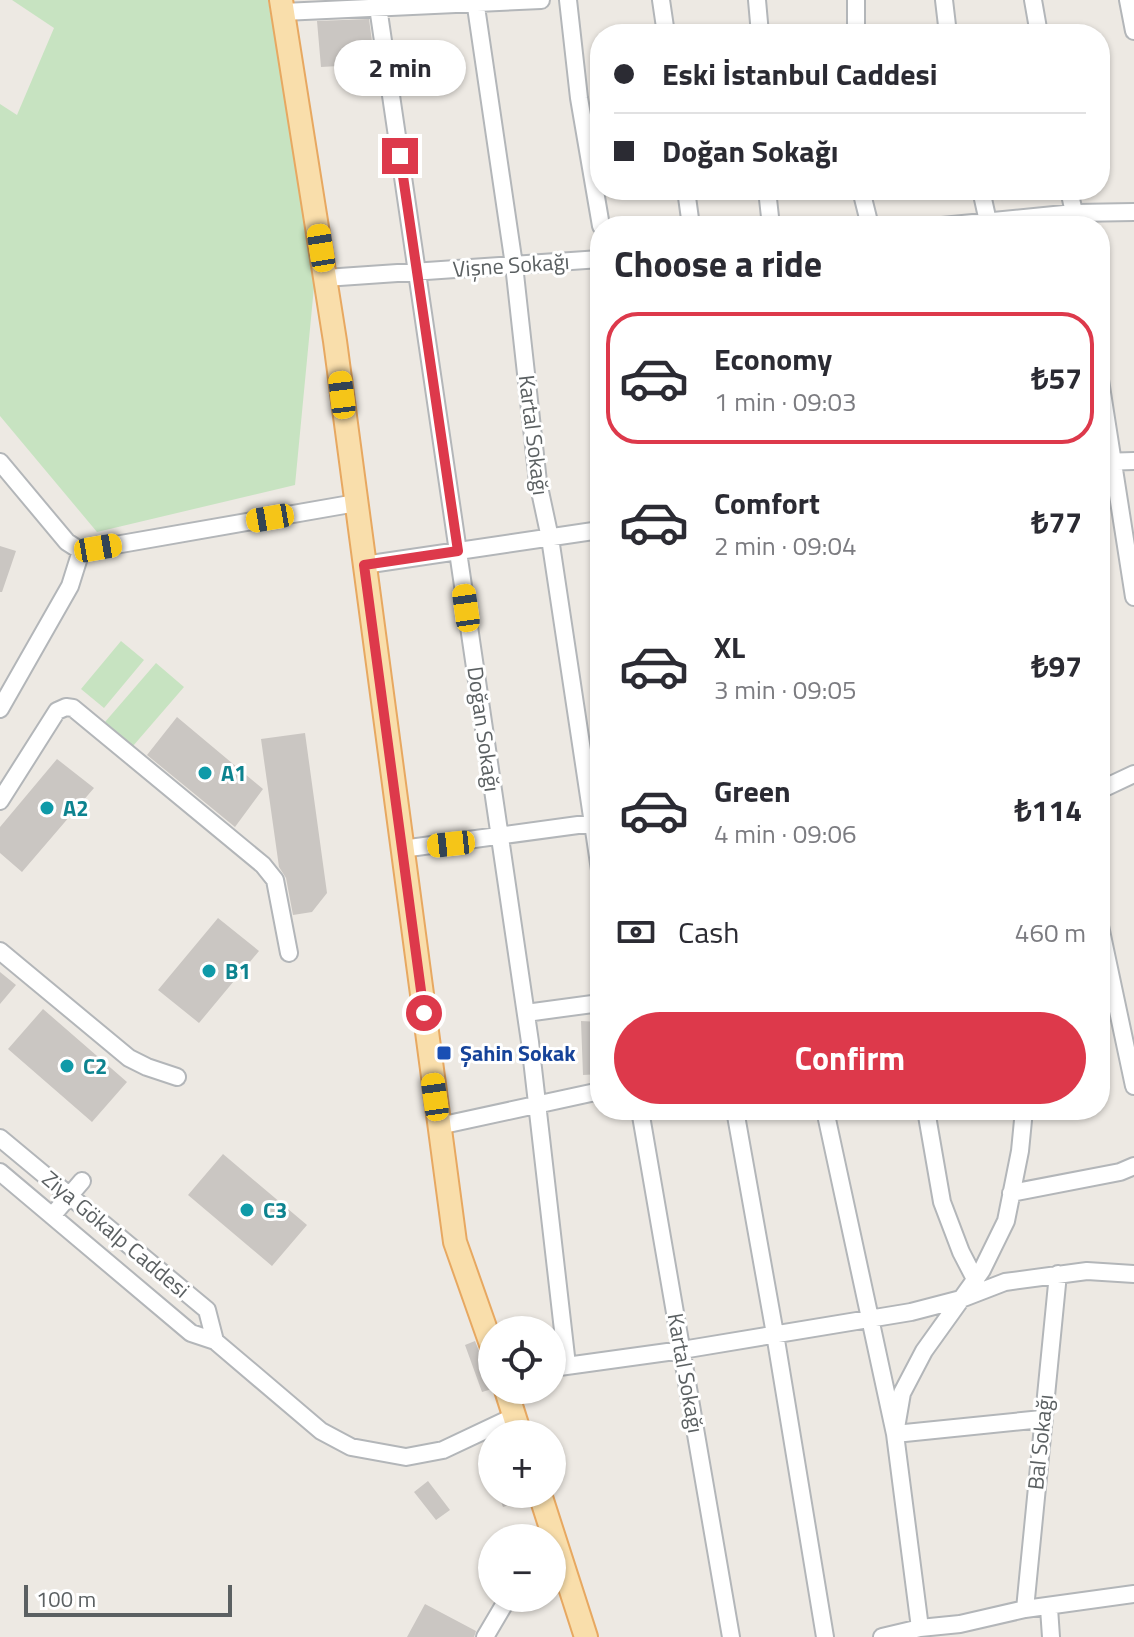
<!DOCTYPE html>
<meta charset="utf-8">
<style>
body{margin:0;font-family:"Titillium Web",sans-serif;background:#f7f7f7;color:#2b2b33;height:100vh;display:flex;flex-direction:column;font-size:30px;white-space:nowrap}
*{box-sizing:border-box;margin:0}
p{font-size:26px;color:#7c7c81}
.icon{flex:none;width:44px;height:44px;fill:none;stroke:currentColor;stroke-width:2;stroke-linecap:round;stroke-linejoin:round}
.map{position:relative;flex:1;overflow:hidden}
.panel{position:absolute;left:590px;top:216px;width:520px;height:904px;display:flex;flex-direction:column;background:#fff;border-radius:32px;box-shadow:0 2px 6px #0004}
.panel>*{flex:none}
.guide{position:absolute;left:590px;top:24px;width:520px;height:176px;border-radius:32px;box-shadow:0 2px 6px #0004;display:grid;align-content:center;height:176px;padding:0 24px;background:#fff}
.controls{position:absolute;left:478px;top:1316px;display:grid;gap:16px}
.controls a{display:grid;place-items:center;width:88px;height:88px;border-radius:50%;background:#fff;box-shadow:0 2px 6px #0004;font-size:40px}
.scale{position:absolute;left:24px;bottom:20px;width:208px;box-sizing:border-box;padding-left:8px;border:4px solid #5b6062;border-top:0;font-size:22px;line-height:28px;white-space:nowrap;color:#5b6062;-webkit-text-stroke:6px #fff;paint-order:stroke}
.end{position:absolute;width:36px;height:36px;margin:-18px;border:10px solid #dd394b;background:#fff;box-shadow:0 0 0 4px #fff}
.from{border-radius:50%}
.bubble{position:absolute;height:56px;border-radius:28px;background:#fff;box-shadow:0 2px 6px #0004;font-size:26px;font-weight:700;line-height:56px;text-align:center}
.car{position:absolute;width:24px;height:48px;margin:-24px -12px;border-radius:10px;box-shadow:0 0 6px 2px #0007;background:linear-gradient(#f5c518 24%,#345 0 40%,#f5c518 0 76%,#345 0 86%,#f5c518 0)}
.guide b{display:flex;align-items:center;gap:28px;height:76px;font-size:30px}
.guide b+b{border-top:2px solid #e1e1e2}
.guide i{width:20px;height:20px;background:#2b2b33}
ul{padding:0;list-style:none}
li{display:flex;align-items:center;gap:24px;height:132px;margin:0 16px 12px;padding:0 8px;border:4px solid transparent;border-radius:32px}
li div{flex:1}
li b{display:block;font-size:30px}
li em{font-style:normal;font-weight:700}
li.current{border-color:#dd394b}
li>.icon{width:72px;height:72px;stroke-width:1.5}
h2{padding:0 24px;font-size:36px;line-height:96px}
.pay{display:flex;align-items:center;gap:20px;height:88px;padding:0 24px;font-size:30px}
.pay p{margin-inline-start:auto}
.action{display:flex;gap:16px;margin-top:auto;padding:16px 24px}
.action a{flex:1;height:92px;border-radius:48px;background:#dd394b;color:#fff;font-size:32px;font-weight:700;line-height:92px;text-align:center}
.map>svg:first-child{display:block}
</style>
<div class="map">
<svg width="1134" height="1637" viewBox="0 0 1134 1637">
<rect width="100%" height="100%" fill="#ede9e3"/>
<!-- green -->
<path fill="#c7e3c1" d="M12,0H268L316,266L295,485L97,532L0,416V104L17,115L54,28Z
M121,641L144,660L104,708L81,689Z
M156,663L184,687L133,746L105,722Z"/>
<!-- building -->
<path fill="#cac6c2" d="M369,19L375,64L321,67L317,21Z
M0,546L16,551L2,592H0Z
M177,717L263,789L235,827L147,755Z
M305,733L327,893L312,912L293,915L286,878L279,867L261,739Z
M57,759L94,788L22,872L0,853V827Z
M218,918L259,951L199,1023L158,990Z
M0,972L16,985L0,1004Z
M43,1009L127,1082L92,1122L8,1049Z
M581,1021L600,1022V1074L583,1075Z
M223,1154L307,1225L272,1266L188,1195Z
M475,1341L492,1384V1389L482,1392L465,1345Z
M428,1481L450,1510L436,1520L414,1492Z
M498,1494H526L527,1499L503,1507Z
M425,1604L476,1631L474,1637H407Z"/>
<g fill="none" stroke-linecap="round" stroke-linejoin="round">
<!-- minor casing -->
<g stroke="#b3b6b9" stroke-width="20">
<path id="minor" d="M377,0L530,1042L567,1365
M475,0L514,265L538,482L550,538L600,870
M568,0L579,98L601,226
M661,0L666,34
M757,0L760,34
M944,0L948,34
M1033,0L1039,34
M1128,0L1134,31
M283,12L541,0
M856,34V0
M686,190L691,226
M767,190L771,226
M861,190L870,226
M981,190L989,226
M1069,190L1077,226
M942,226L1074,213L1134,212
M325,278L600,259
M1100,380L1134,597
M0,462L67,542L81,551
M1100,462L1134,461
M81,551L356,503
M364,565L600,530
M0,709L70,586L81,551
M1100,790L1134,774
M0,801L57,711L66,707L73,708L263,865L275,880L289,953
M402,849L600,822
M1100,926L1134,1086
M0,951L129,1058L147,1067L177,1077
M526,1013L600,1003
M640,1110L731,1637
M735,1110L775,1334L825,1637
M825,1110L895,1434L1042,1419
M926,1110L942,1202L961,1252L975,1279
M439,1126L600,1091
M0,1138L207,1310L215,1341
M0,1172L191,1333L215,1341L321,1431L351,1447L406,1457L443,1450L515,1416
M1011,1193L1120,1172L1134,1166
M52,1216L82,1181
M552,1368L682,1350L911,1312L961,1299L1005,1282L1087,1271L1134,1274
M1049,1608L1051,1637
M1025,1609L1058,1274
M920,1628L960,1624L1025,1609L1134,1594
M485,1637L508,1598
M882,1637L920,1628L895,1434L902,1393L924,1351L982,1270L1006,1221L1020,1151L1024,1110"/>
</g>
<!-- major casing -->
<g stroke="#e7a861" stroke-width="26">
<path id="major" d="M281,0L335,341L455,1242L492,1347
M506,1390L520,1434
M540,1494L586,1637"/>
</g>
<!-- minor -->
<use href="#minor" stroke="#fff" stroke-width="16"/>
<!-- major -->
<use href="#major" stroke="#f9deab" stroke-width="22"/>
</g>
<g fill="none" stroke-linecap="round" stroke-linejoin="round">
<!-- route -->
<path stroke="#dd394b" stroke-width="10" d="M400,156L458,551L364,565L424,1013"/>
</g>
<!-- markers -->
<g fill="#0f9aa8" stroke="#fff" stroke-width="3">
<circle cx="205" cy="773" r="8"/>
<circle cx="47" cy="808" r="8"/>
<circle cx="209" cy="971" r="8"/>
<circle cx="67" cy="1066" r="8"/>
<circle cx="247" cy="1210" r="8"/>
</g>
<rect fill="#1a4fb4" stroke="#fff" stroke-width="3" x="436" y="1045" width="16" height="16" rx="4"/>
<g text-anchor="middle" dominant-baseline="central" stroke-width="6" stroke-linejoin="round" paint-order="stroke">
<!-- street labels -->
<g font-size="22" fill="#5b6062" stroke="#fff">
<text transform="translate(511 265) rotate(-4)">Vişne Sokağı</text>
<text transform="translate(534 435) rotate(83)">Kartal Sokağı</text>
<text transform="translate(484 729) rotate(82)">Doğan Sokağı</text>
<text transform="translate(116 1234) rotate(40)">Ziya Gökalp Caddesi</text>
<text transform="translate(686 1373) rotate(80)">Kartal Sokağı</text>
<text transform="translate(1040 1442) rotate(-84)">Bal Sokağı</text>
</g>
<!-- culture labels -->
<g font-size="22" font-weight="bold" fill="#0d838f" stroke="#fff" text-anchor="start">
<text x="221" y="773">A1</text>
<text x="63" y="808">A2</text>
<text x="225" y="971">B1</text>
<text x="83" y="1066">C2</text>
<text x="263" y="1210">C3</text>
</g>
<!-- transit labels -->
<g font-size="22" font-weight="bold" fill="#164399" stroke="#fff" text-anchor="start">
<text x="460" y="1053">Şahin Sokak</text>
</g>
</g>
</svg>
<div class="controls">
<a><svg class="icon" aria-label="locate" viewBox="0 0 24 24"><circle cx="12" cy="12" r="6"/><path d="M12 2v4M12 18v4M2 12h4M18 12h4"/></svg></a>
<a>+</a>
<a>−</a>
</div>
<div class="scale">100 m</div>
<i class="end from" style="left:424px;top:1013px"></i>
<i class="end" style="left:400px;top:156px"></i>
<div class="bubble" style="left:334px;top:40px;width:132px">2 min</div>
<i class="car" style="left:321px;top:248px;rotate:351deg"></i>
<i class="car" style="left:342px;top:395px;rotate:353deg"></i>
<i class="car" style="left:270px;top:518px;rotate:260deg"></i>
<i class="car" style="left:98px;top:548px;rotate:80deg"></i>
<i class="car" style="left:466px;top:608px;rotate:352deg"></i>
<i class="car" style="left:451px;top:844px;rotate:264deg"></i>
<i class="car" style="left:435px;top:1097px;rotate:352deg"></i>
<div class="guide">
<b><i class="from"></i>Eski İstanbul Caddesi</b>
<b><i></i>Doğan Sokağı</b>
</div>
<section class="panel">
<h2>Choose a ride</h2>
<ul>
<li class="current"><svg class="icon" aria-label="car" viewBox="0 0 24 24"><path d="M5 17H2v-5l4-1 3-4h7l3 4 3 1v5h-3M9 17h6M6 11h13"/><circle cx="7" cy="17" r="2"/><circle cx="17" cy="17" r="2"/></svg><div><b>Economy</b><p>1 min · 09:03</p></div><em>₺57</em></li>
<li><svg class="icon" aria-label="car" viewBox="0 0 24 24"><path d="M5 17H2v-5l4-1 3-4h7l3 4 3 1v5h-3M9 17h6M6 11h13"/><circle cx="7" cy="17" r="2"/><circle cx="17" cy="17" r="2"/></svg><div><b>Comfort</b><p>2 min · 09:04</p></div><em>₺77</em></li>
<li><svg class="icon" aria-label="car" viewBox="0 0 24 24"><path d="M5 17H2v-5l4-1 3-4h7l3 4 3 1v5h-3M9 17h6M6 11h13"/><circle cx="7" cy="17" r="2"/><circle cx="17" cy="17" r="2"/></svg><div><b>XL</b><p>3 min · 09:05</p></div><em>₺97</em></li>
<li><svg class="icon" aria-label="car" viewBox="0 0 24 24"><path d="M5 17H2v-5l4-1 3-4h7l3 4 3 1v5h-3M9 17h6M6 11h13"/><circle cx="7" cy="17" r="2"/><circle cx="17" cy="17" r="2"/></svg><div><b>Green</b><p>4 min · 09:06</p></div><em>₺114</em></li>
</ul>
<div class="pay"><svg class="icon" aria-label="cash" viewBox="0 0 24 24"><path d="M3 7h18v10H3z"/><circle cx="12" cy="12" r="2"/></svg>Cash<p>460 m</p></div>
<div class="action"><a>Confirm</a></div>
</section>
</div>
